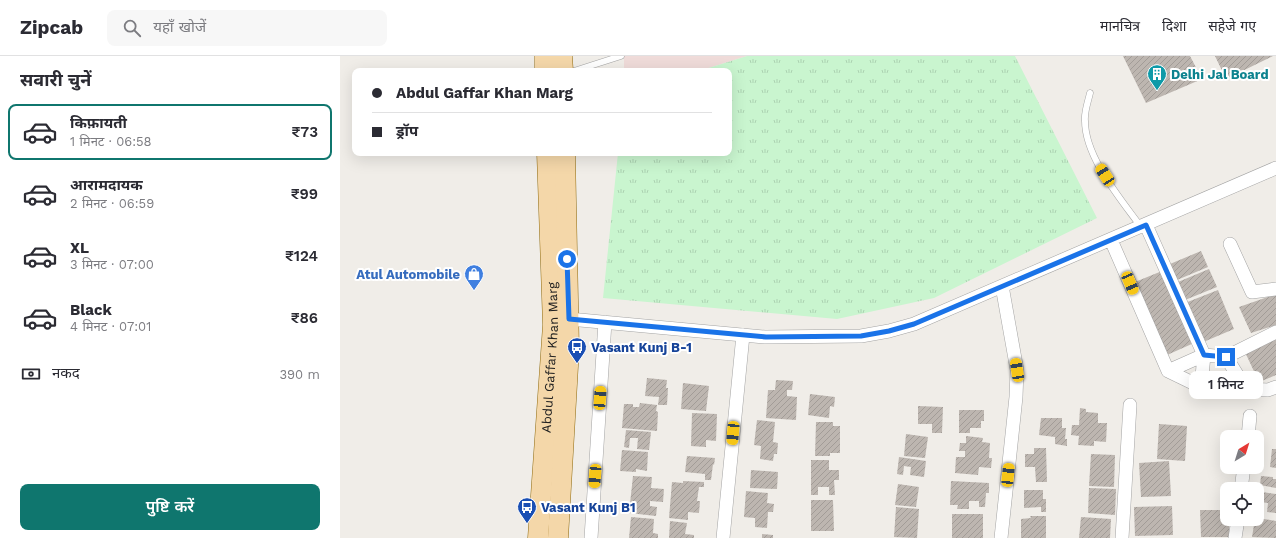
<!DOCTYPE html>
<html lang="hi">
<meta charset="utf-8">
<style>
body{margin:0;font-family:"Work Sans","Noto Sans Devanagari",sans-serif;background:#f7f7f7;color:#2b2b33;height:100vh;display:flex;flex-direction:column;font-size:15px;white-space:nowrap}
*{box-sizing:border-box;margin:0}
p{font-size:13px;color:#7c7c81}
.icon{flex:none;width:22px;height:22px;fill:none;stroke:currentColor;stroke-width:2;stroke-linecap:round;stroke-linejoin:round}
.map{position:relative;flex:1;overflow:hidden}
.side{display:flex;flex-direction:column;background:#fff;width:340px}
.side>*{flex:none}
.hud{position:absolute;left:12px;top:12px;width:380px;height:88px;border-radius:8px;box-shadow:0 4px 16px #0002;display:grid;align-content:center;height:88px;padding:0 20px;background:#fff}
.needle{width:26px;rotate:38deg}
.tools{position:absolute;left:880px;top:374px;display:grid;gap:8px}
.tools a{display:grid;place-items:center;width:44px;height:44px;border-radius:8px;background:#fff;box-shadow:0 4px 16px #0002;font-size:20px}
.end{position:absolute;width:18px;height:18px;margin:-9px;border:5px solid #1a73e8;background:#fff;box-shadow:0 0 0 2px #fff}
.from{border-radius:50%}
.bubble{position:absolute;height:28px;border-radius:8px;background:#fff;box-shadow:0 4px 16px #0002;font-size:13px;font-weight:600;line-height:28px;text-align:center}
.car{position:absolute;width:12px;height:24px;margin:-12px -6px;border-radius:5px;box-shadow:0 0 3px 1px #0007;background:linear-gradient(#f5c518 24%,#345 0 40%,#f5c518 0 76%,#345 0 86%,#f5c518 0)}
.hud b{display:flex;align-items:center;gap:14px;height:38px;font-size:15px}
.hud b+b{border-top:1px solid #e1e1e2}
.hud i{width:10px;height:10px;background:#2b2b33}
ul{padding:0;list-style:none}
li{display:flex;align-items:center;gap:12px;height:56px;margin:0 8px 6px;padding:0 12px;border:2px solid transparent;border-radius:8px}
li div{flex:1}
li b{display:block;font-size:15px}
li em{font-style:normal;font-weight:600}
li.selected{border-color:#0f766e}
li>.icon{width:36px;height:36px;stroke-width:1.5}
h2{padding:0 20px;font-size:18px;line-height:48px}
.pay{display:flex;align-items:center;gap:10px;height:44px;padding:0 20px;font-size:15px}
.pay p{margin-inline-start:auto}
.action{display:flex;gap:8px;margin-top:auto;padding:8px 20px}
.action a{flex:1;height:46px;border-radius:8px;background:#0f766e;color:#fff;font-size:16px;font-weight:600;line-height:46px;text-align:center}
header{display:flex;align-items:center;gap:24px;box-sizing:border-box;height:56px;padding:0 20px;background:#fff;border-bottom:1px solid #e1e1e2}
header strong{font-size:19px}
nav{display:flex;gap:22px;margin-inline-start:auto;font-size:14px}
.search{width:280px;height:36px;background:#f7f7f7;display:flex;align-items:center;gap:10px;box-sizing:border-box;padding:0 14px;border-radius:8px;color:#7c7c81;font-size:15px}
main{display:flex;flex:1;min-height:0}
.map>svg:first-child{display:block}
</style>
<header>
<strong>Zipcab</strong>
<div class="search"><svg class="icon" aria-label="search" viewBox="0 0 24 24"><circle cx="10" cy="10" r="6"/><path d="M15 15l6 6"/></svg>यहाँ खोजें</div>
<nav><a>मानचित्र</a><a>दिशा</a><a>सहेजे गए</a></nav>
</header>
<main>
<section class="side">
<h2>सवारी चुनें</h2>
<ul>
<li class="selected"><svg class="icon" aria-label="car" viewBox="0 0 24 24"><path d="M5 17H2v-5l4-1 3-4h7l3 4 3 1v5h-3M9 17h6M6 11h13"/><circle cx="7" cy="17" r="2"/><circle cx="17" cy="17" r="2"/></svg><div><b>किफ़ायती</b><p>1 मिनट · 06:58</p></div><em>₹73</em></li>
<li><svg class="icon" aria-label="car" viewBox="0 0 24 24"><path d="M5 17H2v-5l4-1 3-4h7l3 4 3 1v5h-3M9 17h6M6 11h13"/><circle cx="7" cy="17" r="2"/><circle cx="17" cy="17" r="2"/></svg><div><b>आरामदायक</b><p>2 मिनट · 06:59</p></div><em>₹99</em></li>
<li><svg class="icon" aria-label="car" viewBox="0 0 24 24"><path d="M5 17H2v-5l4-1 3-4h7l3 4 3 1v5h-3M9 17h6M6 11h13"/><circle cx="7" cy="17" r="2"/><circle cx="17" cy="17" r="2"/></svg><div><b>XL</b><p>3 मिनट · 07:00</p></div><em>₹124</em></li>
<li><svg class="icon" aria-label="car" viewBox="0 0 24 24"><path d="M5 17H2v-5l4-1 3-4h7l3 4 3 1v5h-3M9 17h6M6 11h13"/><circle cx="7" cy="17" r="2"/><circle cx="17" cy="17" r="2"/></svg><div><b>Black</b><p>4 मिनट · 07:01</p></div><em>₹86</em></li>
</ul>
<div class="pay"><svg class="icon" aria-label="cash" viewBox="0 0 24 24"><path d="M3 7h18v10H3z"/><circle cx="12" cy="12" r="2"/></svg>नकद<p>390 m</p></div>
<div class="action"><a>पुष्टि करें</a></div>
</section>
<div class="map">
<svg width="936" height="482" viewBox="0 0 936 482">
<defs>
<pattern id="park-tufts" width="24" height="20" patternUnits="userSpaceOnUse"><rect width="24" height="20" fill="#c9f5cf"/><path d="M3 7l-1-3M5 7V3M7 7l1-3M15 17l-1-3M17 17v-4M19 17l1-3" fill="none" stroke="#acd2b1"/></pattern>
<pattern id="building-hatch" width="6" height="6" patternUnits="userSpaceOnUse"><rect width="6" height="6" fill="#bdb6b0"/><path d="M-1 1l2-2M0 6l6-6M5 7l2-2" fill="none" stroke="#a29c97"/></pattern>
</defs>
<rect width="100%" height="100%" fill="#f0ede8"/>
<!-- commercial -->
<path fill="#efdbd9" d="M284,0H407L359,15H284Z"/>
<!-- park -->
<path fill="url(#park-tufts)" d="M407,0H675L757,162L594,242L497,263L263,242L278,97H389V15H359Z"/>
<!-- building -->
<path fill="url(#building-hatch)" d="M783,0H850L862,23L806,47Z
M875,0H933L886,23Z
M861,195L868,211L837,224L830,208Z
M869,213L877,231L845,244L838,226Z
M822,215L854,287L827,299L795,226Z
M878,234L894,273L861,287L845,247Z
M936,238V269L911,277L899,251Z
M936,279V319L919,326L904,294Z
M307,322L327,324L326,332H328L327,349H318L319,341L305,340Z
M436,324L453,325L452,334H447V340L457,341L456,364L426,362L428,334H435Z
M343,327L369,330L366,355L341,353Z
M470,338L495,341L494,351L490,350L489,362L468,359Z
M300,347L317,349L316,355L318,356L317,375L282,372L284,348H293V351H299Z
M578,350L603,351L602,377H592V368H578Z
M740,352L746,353V356L758,357V367H767L766,386L754,385V390L738,389L739,380L731,379L732,369H739Z
M619,354H644V365H641V372H630V377H619Z
M352,357L377,358L376,385L366,384V391L351,390Z
M701,362H722V372H726L725,383H727V390L715,388V381L699,379Z
M417,364L435,366L433,386L438,387L437,398H434L433,405L420,403L421,390L414,389Z
M476,366H493V370H500V397H490V400H475Z
M819,368L847,370L845,405L817,403Z
M286,374L311,376L309,394L297,393L298,382H290L289,392L284,391Z
M566,378L588,381L585,402L564,400Z
M626,380L643,382L642,386L650,387L649,402H652L651,412L639,411L638,419L615,417L616,401H625V395H619L620,387H626Z
M694,392H706L707,426H696L695,411H685V398H694Z
M932,393H936V412L930,411Z
M282,394L308,396L307,415L296,413V416L280,415Z
M751,398L775,399L774,431L749,430Z
M347,400L375,402L374,409L373,408L371,424H365V418L345,416Z
M559,401L586,405L584,421L570,419L571,411L564,410L563,419L557,418Z
M471,404H489V414H499V424H494L495,439H489V431H478V439H471Z
M829,405L831,440L801,441L799,407Z
M411,414L438,416L437,433L410,432Z
M293,420L312,421L311,432L324,433L323,446L310,445V450L317,451L316,460L289,457Z
M921,420L933,421V423H936V432L920,429Z
M343,425L364,426V431H359L357,445H360L359,457L348,456V464L329,462L332,426L343,427Z
M611,425L649,427V437H646L645,451H639V445H629V453H617L618,449H610Z
M558,428L579,431L576,451L555,449Z
M749,432L776,433L775,459L748,457Z
M684,434H703V443H706V456H701V451L684,452Z
M406,435L428,437L427,447L434,448L433,456H428L427,472L415,471V462L404,461Z
M922,436L936,438V457L927,456L928,447L920,446Z
M471,444H493L494,475H471Z
M832,450L833,479L795,480L794,451Z
M556,451L579,453L577,482L554,481Z
M860,454H887V463H889V481H861Z
M612,458H643V482H612Z
M690,460H706V482H681V463L691,462Z
M291,461L314,463L313,477L318,478V482H289Z
M741,461L771,463L770,482H739Z
M917,462L936,465V482L912,481L915,463H917Z
M330,465L347,467L345,478L354,479V482H329Z
M422,478L433,479V482H422Z"/>
<g fill="none" stroke-linecap="round" stroke-linejoin="round">
<!-- lane casing -->
<g stroke="#a4a4a4" stroke-width="7">
<path id="lane" d="M234,15L281,0
M750,37C748,46 744,56 745,65C745,101 780,142 801,171"/>
</g>
<!-- street casing -->
<g stroke="#a4a4a4" stroke-width="14">
<path id="street" d="M771,184L828,315L861,331L864,299L806,169
M890,188L912,236L936,233
M229,263L425,281L521,280L549,275L574,268L936,112
M886,301L906,333L928,334L936,331
M828,315L864,299L886,301L936,276
M908,381L910,360
M901,433L904,411
M251,482L265,266
M383,482L403,279
M661,482L676,341L677,314L662,230
M782,482L790,349
M895,482L898,463"/>
</g>
<!-- primary casing -->
<g stroke="#8f6a0e" stroke-width="21">
<g id="primary">
<path d="M205,0V15"/>
<path d="M222,0L223,15"/>
<path id="s1" d="M198,482L213,269L207,97"/>
<path d="M218,482L229,293L225,97"/>
</g>
</g>
<!-- lane -->
<use href="#lane" stroke="#fff" stroke-width="6"/>
<!-- street -->
<use href="#street" stroke="#fff" stroke-width="13"/>
<!-- primary -->
<use href="#primary" stroke="#f4d7a9" stroke-width="20"/>
</g>
<g fill="none" stroke-linecap="round" stroke-linejoin="round">
<!-- route -->
<path stroke="#1a73e8" stroke-width="5" d="M227,203L229,263L426,281L521,280L549,275L574,268L806,169L864,299L886,301"/>
</g>
<!-- icons -->
<defs>
<g id="building-pin" transform="scale(1)"><path d="M0 17L-7.5 6A9.5 9.5 0 1 1 7.5 6Z" fill="#0f9aa8" stroke="#fff"/><path d="M-4-6H4V6H1V3H-1V6H-4ZM-2.5-4.3h1.7v1.8h-1.7ZM.8-4.3h1.7v1.8H.8ZM-2.5-1h1.7V.8h-1.7ZM.8-1h1.7V.8H.8Z" fill="#fff"/></g>
<g id="shop-pin" transform="scale(1)"><path d="M0 17L-7.5 6A9.5 9.5 0 1 1 7.5 6Z" fill="#3f7fe0" stroke="#fff"/><path d="M-5-2.5h2.3a2.7 3.5 0 0 1 5.4 0H5L5.5 6h-11ZM-1.5-2.5h3a1.5 2.3 0 0 0-3 0Z" fill="#fff"/></g>
<g id="bus-pin" transform="scale(1)"><path d="M0 17L-7.5 6A9.5 9.5 0 1 1 7.5 6Z" fill="#1a4fb4" stroke="#fff"/><path d="M-5-6H5V4H4V6H2V4H-2V6H-4V4H-5ZM-3.5-4V0h7V-4ZM-3.5 1.2v1.5H-2V1.2ZM2 1.2v1.5H3.5V1.2Z" fill="#fff"/></g>
</defs>
<g fill-rule="evenodd">
<use href="#building-pin" x="817" y="18"/>
<use href="#shop-pin" x="134" y="218"/>
<use href="#bus-pin" x="237" y="291"/>
<use href="#bus-pin" x="187" y="451"/>
</g>
<g text-anchor="middle" dominant-baseline="central" stroke-width="4" stroke-linejoin="round" paint-order="stroke">
<!-- culture labels -->
<g font-size="13" font-weight="bold" fill="#0d838f" stroke="#fff" text-anchor="start">
<text x="831" y="18">Delhi Jal Board</text>
</g>
<!-- shop labels -->
<g font-size="13" font-weight="bold" fill="#366cbe" stroke="#fff" text-anchor="end">
<text x="120" y="218">Atul Automobile</text>
</g>
<!-- transit labels -->
<g font-size="13" font-weight="bold" fill="#164399" stroke="#fff" text-anchor="start">
<text x="251" y="291">Vasant Kunj B-1</text>
<text x="201" y="451">Vasant Kunj B1</text>
</g>
<!-- street labels -->
<g font-size="13" fill="#202020" stroke="#fff">
<text stroke="none"><textPath href="#s1" startOffset="181">Abdul Gaffar Khan Marg</textPath></text>
</g>
</g>
</svg>
<div class="tools">
<a><svg class="needle" viewBox="-14 -14 28 28"><path d="M0-13l5 13h-10z" fill="#e53935"/><path d="M0 13l5-13h-10z" fill="#7c7c81"/></svg></a>
<a><svg class="icon" aria-label="locate" viewBox="0 0 24 24"><circle cx="12" cy="12" r="6"/><path d="M12 2v4M12 18v4M2 12h4M18 12h4"/></svg></a>
</div>
<i class="end from" style="left:227px;top:203px"></i>
<i class="end" style="left:886px;top:301px"></i>
<div class="bubble" style="left:849px;top:315px;width:74px">1 मिनट</div>
<i class="car" style="left:765px;top:119px;rotate:327deg"></i>
<i class="car" style="left:790px;top:227px;rotate:157deg"></i>
<i class="car" style="left:677px;top:314px;rotate:351deg"></i>
<i class="car" style="left:260px;top:342px;rotate:4deg"></i>
<i class="car" style="left:393px;top:377px;rotate:185deg"></i>
<i class="car" style="left:668px;top:419px;rotate:6deg"></i>
<i class="car" style="left:255px;top:420px;rotate:184deg"></i>
<div class="hud">
<b><i class="from"></i>Abdul Gaffar Khan Marg</b>
<b><i></i>ड्रॉप</b>
</div>
</div>
</main>
